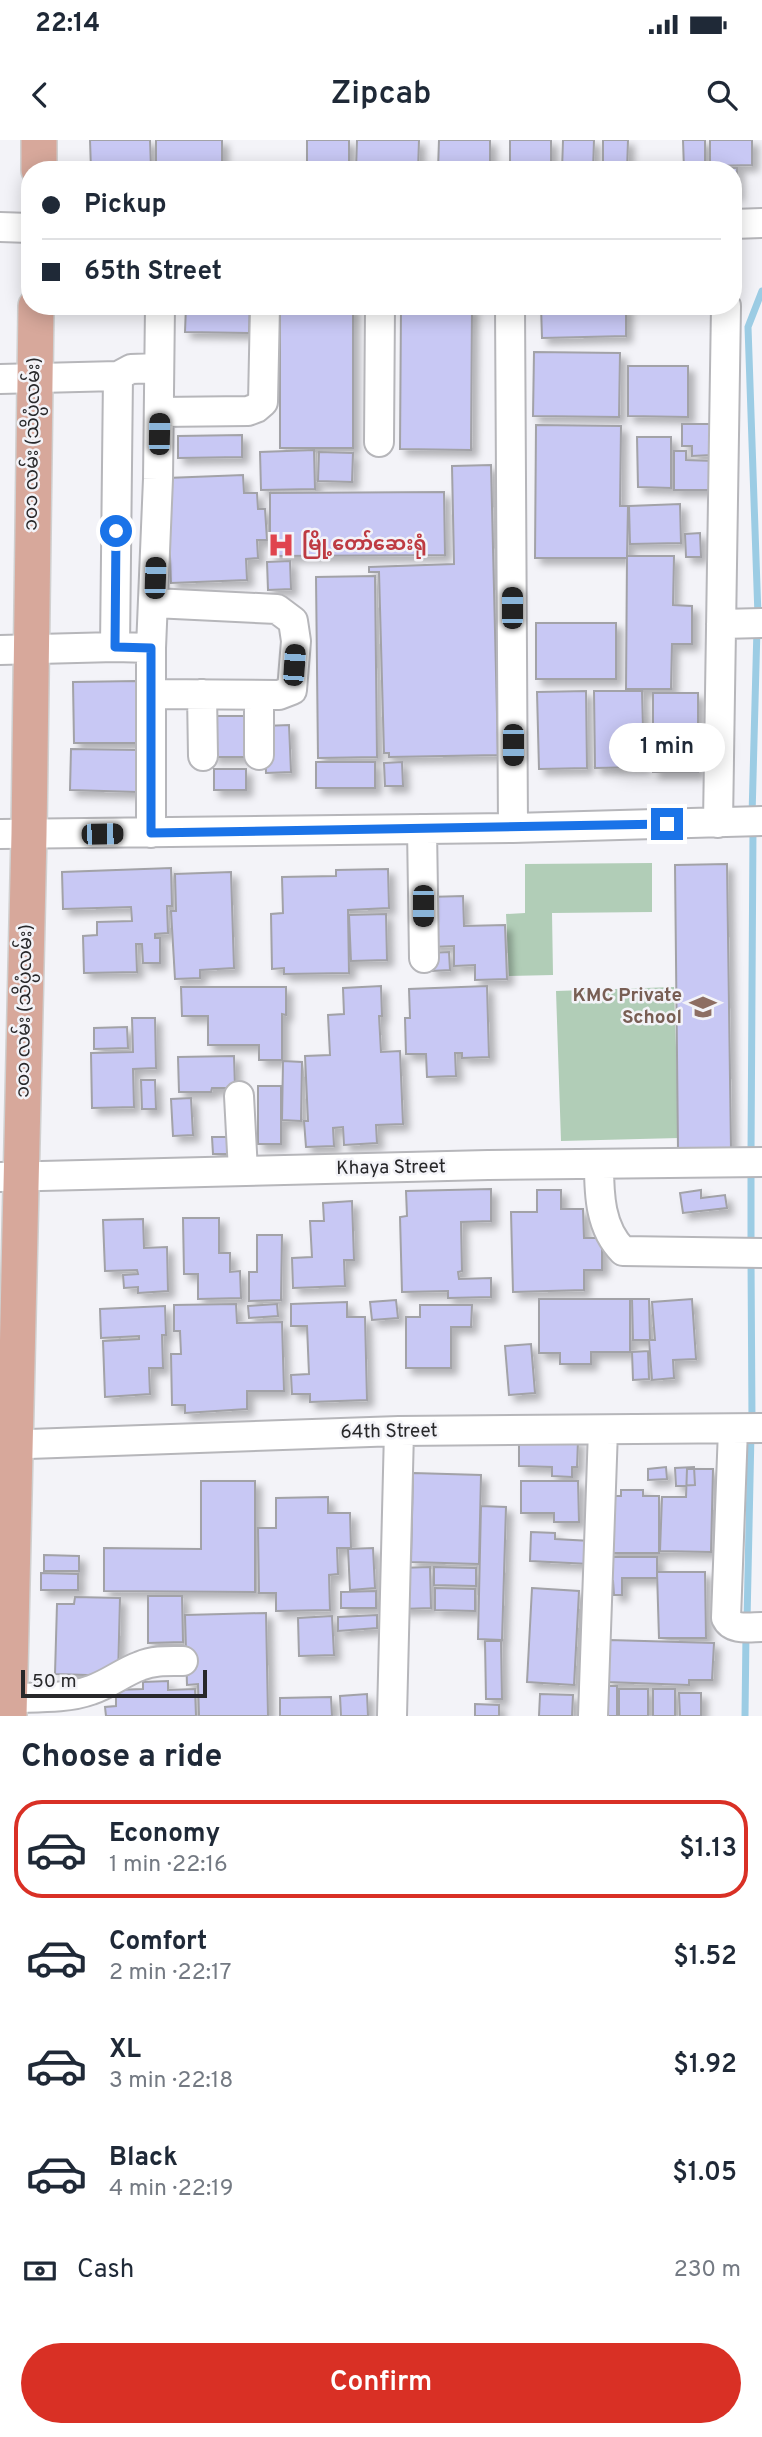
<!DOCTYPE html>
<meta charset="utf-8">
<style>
body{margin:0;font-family:Overpass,"Noto Sans Myanmar",sans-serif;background:#f6f6f7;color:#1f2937;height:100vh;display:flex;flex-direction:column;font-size:26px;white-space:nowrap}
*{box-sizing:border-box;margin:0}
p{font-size:23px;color:#747a83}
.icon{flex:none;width:38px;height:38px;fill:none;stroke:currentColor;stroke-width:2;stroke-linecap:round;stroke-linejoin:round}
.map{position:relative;height:1576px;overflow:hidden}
.sheet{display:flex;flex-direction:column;background:#fff;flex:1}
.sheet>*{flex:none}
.hud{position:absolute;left:21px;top:21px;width:721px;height:154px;border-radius:28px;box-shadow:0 4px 18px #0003;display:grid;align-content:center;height:154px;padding:0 21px;background:#fff}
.scale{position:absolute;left:21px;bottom:18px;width:186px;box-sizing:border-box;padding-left:7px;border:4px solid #28282a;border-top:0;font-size:19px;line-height:24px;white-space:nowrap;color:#28282a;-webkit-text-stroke:5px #f3f3f8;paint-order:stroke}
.end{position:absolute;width:32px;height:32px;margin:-16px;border:9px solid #1a73e8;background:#fff;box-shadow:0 0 0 4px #fff}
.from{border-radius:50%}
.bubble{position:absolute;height:49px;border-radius:24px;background:#fff;box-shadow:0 4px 18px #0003;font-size:23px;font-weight:600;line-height:49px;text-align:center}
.car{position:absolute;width:21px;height:42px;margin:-21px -10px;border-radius:9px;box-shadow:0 0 5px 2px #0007;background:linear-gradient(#222 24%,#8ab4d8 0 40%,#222 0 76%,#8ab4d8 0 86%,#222 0)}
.hud b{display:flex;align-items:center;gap:24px;height:66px;font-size:26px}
.hud b+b{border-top:2px solid #e0e1e3}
.hud i{width:18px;height:18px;background:#1f2937}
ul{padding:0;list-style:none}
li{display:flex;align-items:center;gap:21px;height:98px;margin:0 14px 10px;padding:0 7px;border:4px solid transparent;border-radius:28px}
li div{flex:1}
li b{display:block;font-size:26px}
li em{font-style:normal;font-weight:600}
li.selected{border-color:#d93025}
li>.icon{width:63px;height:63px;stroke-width:1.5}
h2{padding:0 21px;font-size:32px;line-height:84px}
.pay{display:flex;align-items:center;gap:18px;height:77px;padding:0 21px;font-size:26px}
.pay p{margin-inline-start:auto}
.cta{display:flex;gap:14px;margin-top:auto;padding:14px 21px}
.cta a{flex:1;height:80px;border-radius:42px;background:#d93025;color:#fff;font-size:28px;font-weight:600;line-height:80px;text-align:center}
.status{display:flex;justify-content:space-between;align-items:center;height:49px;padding:0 35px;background:#fff;direction:ltr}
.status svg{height:19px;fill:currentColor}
header{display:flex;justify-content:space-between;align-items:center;height:91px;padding:0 21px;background:#fff;font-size:32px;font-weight:600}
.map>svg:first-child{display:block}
</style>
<div class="status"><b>22:14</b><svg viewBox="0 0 49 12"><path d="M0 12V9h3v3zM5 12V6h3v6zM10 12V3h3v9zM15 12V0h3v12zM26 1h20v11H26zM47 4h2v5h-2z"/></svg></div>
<header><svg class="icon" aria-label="back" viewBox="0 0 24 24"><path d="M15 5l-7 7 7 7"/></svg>Zipcab<svg class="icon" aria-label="search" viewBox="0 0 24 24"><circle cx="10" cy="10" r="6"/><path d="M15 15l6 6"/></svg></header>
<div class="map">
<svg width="762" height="1576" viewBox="0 0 762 1576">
<defs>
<filter id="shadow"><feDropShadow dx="6" dy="6" stdDeviation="3.5" flood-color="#0004"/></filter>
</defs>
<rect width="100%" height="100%" fill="#f3f3f8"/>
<!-- green -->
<path fill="#b1cdb7" d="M652,723V772L552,773L553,835L509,836L506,774L525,773V724Z
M674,847L679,998L561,1001L556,851Z"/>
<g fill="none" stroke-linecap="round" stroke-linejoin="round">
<!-- stream -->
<path stroke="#9ccce4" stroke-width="7" d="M758,476L748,187L762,151
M752,676L757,488
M751,1015L753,688
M751,1106V1027
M751,1118L752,1281
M747,1481L751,1293
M745,1576L746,1493"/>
</g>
<!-- building -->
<path fill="#c8c8f4" stroke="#a2a2a7" stroke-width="2" filter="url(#shadow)" d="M90,0H150L151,29L91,30Z
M156,0H222V30L156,28Z
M307,0H349V30H307Z
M357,0H419L418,30H356Z
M439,0H490V30H438Z
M510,0H551V30H510Z
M563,0H594L593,30H562Z
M603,0H628L627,30H603Z
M683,0H705V30H684Z
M710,0H752V25L710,26Z
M712,28H737V54H733V30Z
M186,166H250L249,193L185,192Z
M280,166H353V308H280Z
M401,166H472L471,310L400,309Z
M541,166H626V196L542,198Z
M534,212L620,213L619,277L533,276Z
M628,226H688V277L628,276Z
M682,284H711V315L692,316V306H682Z
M536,285L621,286L620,366H628L627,418H535Z
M242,295V317L178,318V296Z
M637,297H671V348L638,347Z
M314,310L315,349L261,350L260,312Z
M674,311H686V320L714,321V350H674Z
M319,312L353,313L352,342L318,341Z
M491,325L498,615L389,617V613H384L379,432H369V427L454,424L452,326Z
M243,335L244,353H257L258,369H265L267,400H257L258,418L246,419L247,440L171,443L167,338Z
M444,352L445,415L270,416V353Z
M680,364L681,403L630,404L629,366Z
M700,393L701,417H686L685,394Z
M627,416H674L673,465L692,466V504H672L671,549H626Z
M290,421L291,449L268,450L267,422Z
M375,436L377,617L318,618L316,437Z
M536,483H616V539H536Z
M136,541V603H74L73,542Z
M586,551L587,628L539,629L537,552Z
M594,551H642L644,627L595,628Z
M653,553H698V632H653Z
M211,576H248V617H212Z
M289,585L291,632L266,633L264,586Z
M71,609L139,610L138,652L70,650Z
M316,622H375V648H316Z
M402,622L403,646H385L384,623Z
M214,629H246V650H214Z
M727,724L731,1009H678L675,725Z
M171,728L172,766H167L168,793L155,794V798H160V823H143L142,804H136L137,832L84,833L83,796L97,795V782L132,781L131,767L63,769L62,732Z
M388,729L389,768L348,770L349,833L284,834V828L272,829L271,774L283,773L282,737L336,736V730Z
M231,732L234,828L200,830V838L175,839L171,771H176L175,734Z
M463,756L464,786L505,785L507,839L475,840V825L454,826V806L430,807L428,757Z
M386,774L387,820L351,821L349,775Z
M449,812L450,830L431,831L429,813Z
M381,846L382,876H379L381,912L400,911L403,984L376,985L377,1003L344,1005L343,987L333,988L334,1006L306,1007L304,981H308L305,916L330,915L328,875L344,874L343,848Z
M487,846L489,917L462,918V913H455L456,936L427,937L426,914H406L405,878H410L409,849Z
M181,847H286V875L282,874V920H259V905H208V876H182Z
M132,878H155L156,928L133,929L134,967L92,968L91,913L133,912Z
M127,887L128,908L94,909V888Z
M234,916L235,948H212L211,952H179L178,917Z
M283,921L302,922L301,981L282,980Z
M141,940H155L156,969H142Z
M258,946H281V1004H258Z
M191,958L193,995L173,996L171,959Z
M212,997H229V1014H213Z
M491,1049V1081L461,1082L462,1131L458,1132L459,1139L491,1138V1157L448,1158V1151L402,1152L400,1077L407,1076L406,1051Z
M537,1050H561V1069H583L584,1098H602V1130H584V1150L513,1152L511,1072H537Z
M701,1050V1058L725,1055L727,1068L683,1073L680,1053Z
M352,1061L354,1120H344L345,1146L293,1148L292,1118L312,1117L310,1081H324L323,1063Z
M183,1078H219V1113H230V1132L240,1131L241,1158L198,1159V1134H184Z
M143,1079L144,1108L167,1107L168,1151L138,1153V1147L124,1148L123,1135L138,1134L137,1130L105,1131L103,1080Z
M257,1095H282L281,1160L249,1161V1132H257Z
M539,1159H630V1212H591V1224H560V1213H539Z
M632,1159H649L650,1200H633Z
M692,1159L696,1219L673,1220L674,1238L652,1240L649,1200H655L652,1162Z
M396,1160L398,1178L372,1180L370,1162Z
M347,1162V1177H365L367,1260L310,1262V1254H292L291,1235L309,1234L307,1186H291V1164Z
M236,1164L237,1183L282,1182L284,1251H247V1269L185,1273V1265H172L171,1214H181L180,1191H174V1165Z
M277,1164L278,1176L249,1178L248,1166Z
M420,1165H472L471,1187H451V1228H406V1177H420Z
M165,1166L166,1195H162L163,1228H149L150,1254L105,1257L103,1201L139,1199V1196L101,1198L100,1169Z
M531,1204L535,1253L509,1255L505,1206Z
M648,1211L649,1239L633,1240L632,1212Z
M519,1299L578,1300L577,1327H572V1337L552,1336V1327L519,1326Z
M666,1327L667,1339L648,1340V1329Z
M694,1327L695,1345L676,1346L675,1328Z
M687,1329H713L711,1412L660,1411L662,1357H686Z
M413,1333L481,1335L479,1424L411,1422Z
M201,1341H255V1452L104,1451V1408L201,1409Z
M521,1341H578L579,1382H554V1373H521Z
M621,1350H643V1356H659V1413H606V1356H621Z
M328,1357V1373H350L351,1408H337L338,1434L329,1435L330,1470L276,1471V1453H259L258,1388H276V1358Z
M481,1366L506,1367L502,1500L478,1499Z
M531,1392L555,1393V1399L591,1401L590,1424L530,1421Z
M373,1408L375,1448L350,1450L348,1409Z
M44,1415L79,1416V1431H44Z
M604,1417H657V1438H622V1455H614L613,1441H604Z
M430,1427L431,1468L401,1469L399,1428Z
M434,1427L476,1428V1446L434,1445Z
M657,1432H705L706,1498H659Z
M41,1433L78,1434V1450H41Z
M435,1448L475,1449V1471L435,1470Z
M532,1448L579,1451L574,1545L527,1542Z
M376,1451V1468H341V1452Z
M148,1456H182L183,1502L148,1503Z
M75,1457L120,1458L118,1536L55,1534L57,1464H74Z
M266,1473L268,1576H199L198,1544L187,1545L185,1475Z
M377,1475V1488L338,1491V1477Z
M332,1476L334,1515L299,1516L298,1478Z
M609,1500L714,1503L712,1540H689V1545L607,1542Z
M485,1501H501L502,1559H486Z
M168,1541V1550L195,1549L196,1576H106L105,1567L116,1566V1550L143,1549V1542Z
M597,1546H617V1576H597Z
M619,1549H648V1576H619Z
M653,1549H675V1576H653Z
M679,1553H701V1576H680Z
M367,1554L368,1576H341L340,1556Z
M540,1554L573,1555L572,1576H539Z
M331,1557L332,1576H280V1558Z
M475,1564L499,1565V1576H475Z"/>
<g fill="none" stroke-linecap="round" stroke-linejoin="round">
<!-- minor casing -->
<g stroke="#b6b6ba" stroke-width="32">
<path id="minor" d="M733,84L762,83
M0,87L30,88
M510,166L513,688
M0,239L118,236
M159,272L248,271L256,268L263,262L265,166
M379,302L380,166
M721,484L762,483
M115,507L151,508V554L279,555L292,550L296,501L293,481L277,469L154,463
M151,508L158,339L160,166
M0,510L115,507L118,236L131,229L159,228
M202,554L203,616
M259,555V615
M718,683L726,166
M422,689L424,818
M151,693V554
M0,694L513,688L762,681
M239,956L243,1031
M599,1024C599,1055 600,1088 623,1111L762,1113
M0,1037L488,1025L762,1022
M733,1289L726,1478C732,1491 750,1487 762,1487
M0,1305L399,1291L762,1288
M10,1558C36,1557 66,1559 91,1550C109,1544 123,1532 140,1526C154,1520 169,1521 183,1521
M392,1576L399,1291
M593,1576L603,1290"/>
</g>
<!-- major casing -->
<g stroke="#d0d0d0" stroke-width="38">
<path id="major" d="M39,30V0
M9,1576L29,694L36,166"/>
</g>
<!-- minor -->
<use href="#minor" stroke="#fff" stroke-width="28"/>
<!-- major -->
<use href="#major" stroke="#d7a89b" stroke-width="35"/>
</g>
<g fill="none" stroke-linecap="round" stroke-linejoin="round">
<!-- route -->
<path stroke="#1a73e8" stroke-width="9" d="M116,391L115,507L151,508V693L667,684"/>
</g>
<!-- icons -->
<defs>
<g id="hospital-bare" transform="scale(2.1)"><path d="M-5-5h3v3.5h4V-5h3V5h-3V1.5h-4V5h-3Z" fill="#e0444e" stroke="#f3f3f8" stroke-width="2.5" paint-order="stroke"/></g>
<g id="school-bare" transform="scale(2.1)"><path d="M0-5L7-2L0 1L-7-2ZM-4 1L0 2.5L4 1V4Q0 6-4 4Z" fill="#8d6e63" stroke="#f3f3f8" stroke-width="2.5" paint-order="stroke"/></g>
</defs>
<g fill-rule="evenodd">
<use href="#hospital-bare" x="281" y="405"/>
<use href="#school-bare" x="703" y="867"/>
</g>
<g text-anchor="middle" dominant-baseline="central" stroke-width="5" stroke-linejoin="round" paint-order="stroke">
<!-- street labels -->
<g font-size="19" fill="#28282a" stroke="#f3f3f8">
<text transform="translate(33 304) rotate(-89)">၁၀၁ လမ်း (သိပ္ပံလမ်း)</text>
<text transform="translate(25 871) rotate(-89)">၁၀၁ လမ်း (သိပ္ပံလမ်း)</text>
<text transform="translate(391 1028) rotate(-1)">Khaya Street</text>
<text transform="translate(389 1292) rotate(-1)">64th Street</text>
</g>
<!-- health labels -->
<g font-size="19" font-weight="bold" fill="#be3a42" stroke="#f3f3f8" text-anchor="start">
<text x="302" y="405">မြို့တော်ဆေးရုံ</text>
</g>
<!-- education labels -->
<g font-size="19" font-weight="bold" fill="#785e54" stroke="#f3f3f8" text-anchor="end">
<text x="682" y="856">KMC Private<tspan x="682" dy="22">School</tspan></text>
</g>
</g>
</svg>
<div class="scale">50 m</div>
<i class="end from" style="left:116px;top:391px"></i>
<i class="end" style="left:667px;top:684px"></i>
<div class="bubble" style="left:609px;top:583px;width:116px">1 min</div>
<i class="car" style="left:159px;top:294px;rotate:1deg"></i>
<i class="car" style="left:155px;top:438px;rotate:2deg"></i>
<i class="car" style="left:512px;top:468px;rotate:0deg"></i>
<i class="car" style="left:294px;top:525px;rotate:4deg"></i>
<i class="car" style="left:513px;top:605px;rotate:180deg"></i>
<i class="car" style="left:102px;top:694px;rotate:89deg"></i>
<i class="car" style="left:423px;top:766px;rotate:180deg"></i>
<div class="hud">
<b><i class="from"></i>Pickup</b>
<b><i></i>65th Street</b>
</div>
</div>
<section class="sheet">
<h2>Choose a ride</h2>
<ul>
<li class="selected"><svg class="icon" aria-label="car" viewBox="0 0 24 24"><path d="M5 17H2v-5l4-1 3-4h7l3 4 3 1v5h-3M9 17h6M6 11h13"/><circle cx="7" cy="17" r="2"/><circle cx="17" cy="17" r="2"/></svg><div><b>Economy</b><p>1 min · 22:16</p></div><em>$1.13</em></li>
<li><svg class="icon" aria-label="car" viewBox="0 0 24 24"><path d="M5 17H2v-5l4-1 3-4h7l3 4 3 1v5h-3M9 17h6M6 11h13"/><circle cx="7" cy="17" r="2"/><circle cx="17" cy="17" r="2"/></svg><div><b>Comfort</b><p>2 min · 22:17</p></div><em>$1.52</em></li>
<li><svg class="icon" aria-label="car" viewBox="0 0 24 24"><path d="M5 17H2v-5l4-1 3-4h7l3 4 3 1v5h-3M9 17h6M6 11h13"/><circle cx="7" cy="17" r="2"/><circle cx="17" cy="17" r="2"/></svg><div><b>XL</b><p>3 min · 22:18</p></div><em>$1.92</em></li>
<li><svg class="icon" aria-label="car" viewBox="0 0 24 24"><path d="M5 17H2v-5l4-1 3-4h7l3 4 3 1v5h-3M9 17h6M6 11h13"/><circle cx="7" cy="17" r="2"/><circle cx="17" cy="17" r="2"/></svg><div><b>Black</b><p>4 min · 22:19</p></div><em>$1.05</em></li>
</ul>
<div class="pay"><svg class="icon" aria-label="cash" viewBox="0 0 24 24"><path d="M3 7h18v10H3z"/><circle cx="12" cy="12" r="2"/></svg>Cash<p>230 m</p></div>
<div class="cta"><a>Confirm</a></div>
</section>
